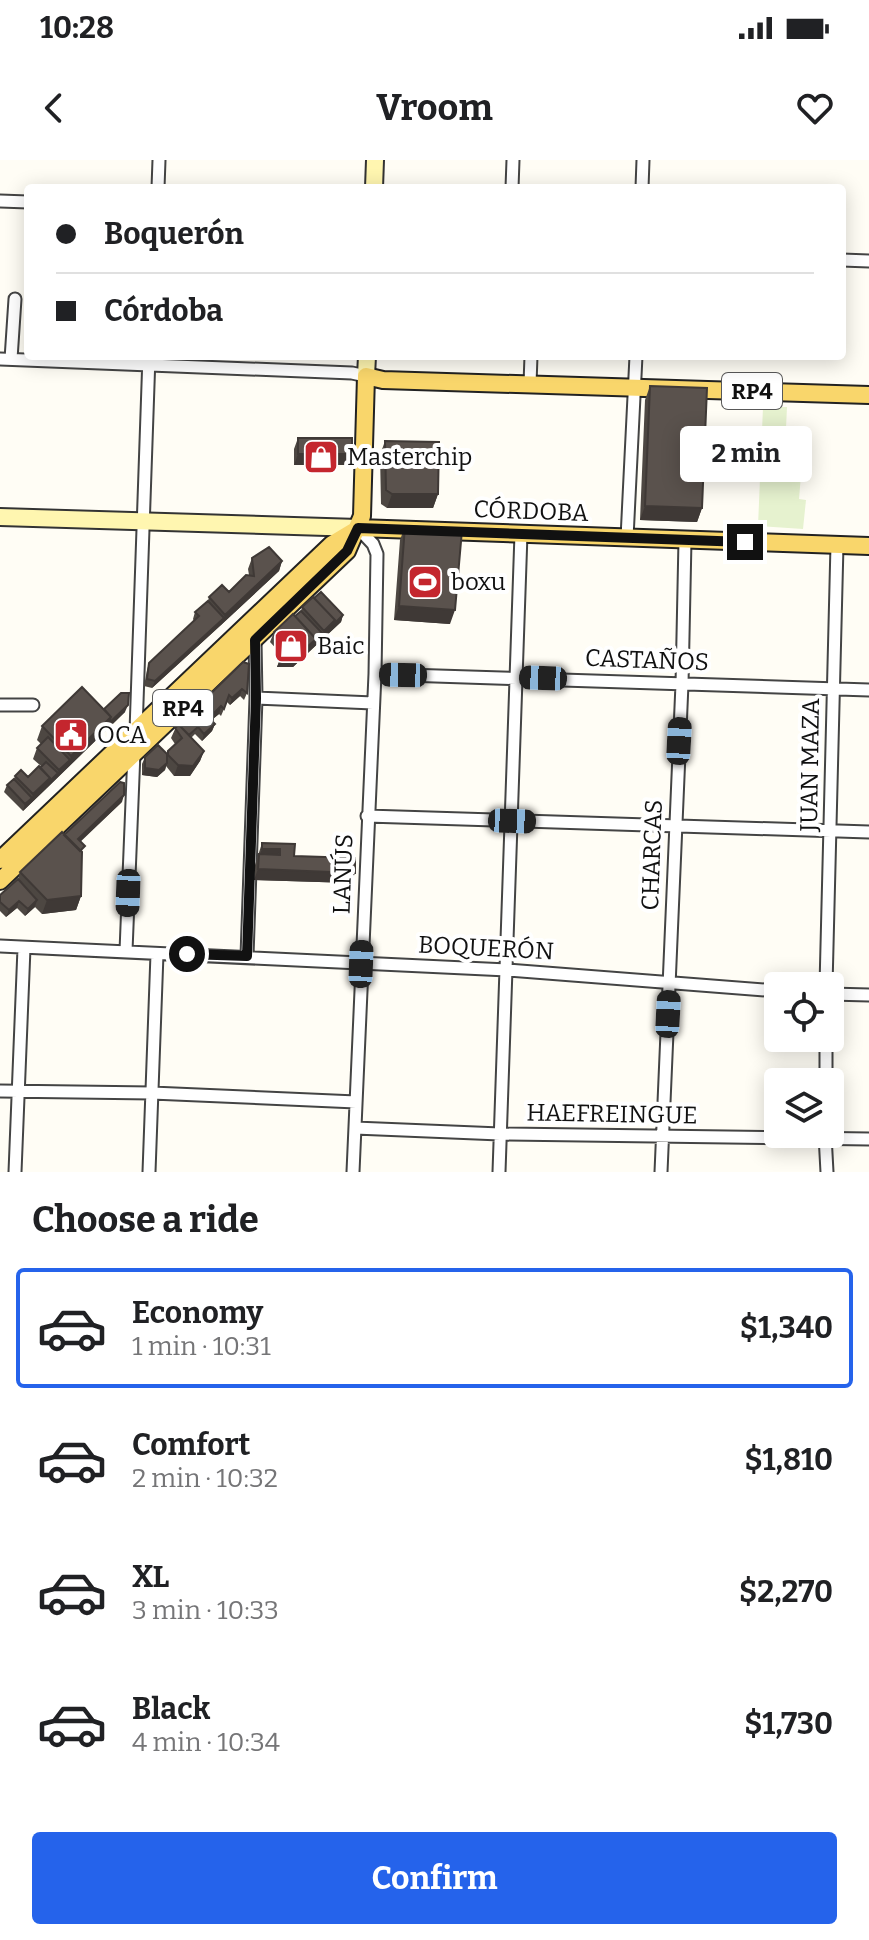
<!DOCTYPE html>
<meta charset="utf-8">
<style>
body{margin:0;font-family:Bitter,serif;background:#f2f2f2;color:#202124;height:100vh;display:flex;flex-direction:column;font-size:30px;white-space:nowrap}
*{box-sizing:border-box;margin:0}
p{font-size:26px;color:#757577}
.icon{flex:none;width:44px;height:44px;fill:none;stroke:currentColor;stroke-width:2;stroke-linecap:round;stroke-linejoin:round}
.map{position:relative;height:1012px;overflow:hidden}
.sheet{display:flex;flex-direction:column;background:#fff;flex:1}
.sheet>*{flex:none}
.hud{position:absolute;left:24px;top:24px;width:822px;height:176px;border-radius:8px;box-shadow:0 4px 20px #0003;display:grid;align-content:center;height:176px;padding:0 32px;background:#fff}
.fabs{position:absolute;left:764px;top:812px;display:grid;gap:16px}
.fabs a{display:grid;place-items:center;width:80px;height:80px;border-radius:8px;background:#fff;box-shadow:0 4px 20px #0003;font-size:40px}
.end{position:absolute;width:36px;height:36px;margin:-18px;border:10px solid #111;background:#fff;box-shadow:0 0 0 4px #fff}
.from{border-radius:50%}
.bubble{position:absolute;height:56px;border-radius:8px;background:#fff;box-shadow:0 4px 20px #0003;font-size:26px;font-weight:700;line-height:56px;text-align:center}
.car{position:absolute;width:24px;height:48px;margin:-24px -12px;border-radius:10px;box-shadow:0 0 6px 2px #0007;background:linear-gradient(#222 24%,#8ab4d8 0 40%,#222 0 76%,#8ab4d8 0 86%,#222 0)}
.hud b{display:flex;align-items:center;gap:28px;height:76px;font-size:30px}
.hud b+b{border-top:2px solid #e0e0e0}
.hud i{width:20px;height:20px;background:#202124}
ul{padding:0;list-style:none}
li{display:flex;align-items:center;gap:24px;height:120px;margin:0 16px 12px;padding:0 16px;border:4px solid transparent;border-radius:8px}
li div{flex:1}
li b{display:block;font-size:30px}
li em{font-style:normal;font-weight:700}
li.active{border-color:#2563eb}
li>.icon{width:72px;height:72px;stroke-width:1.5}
h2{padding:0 32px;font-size:36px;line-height:96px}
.button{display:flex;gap:16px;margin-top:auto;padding:16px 32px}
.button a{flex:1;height:92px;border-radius:8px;background:#2563eb;color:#fff;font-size:32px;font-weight:700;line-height:92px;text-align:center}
.status{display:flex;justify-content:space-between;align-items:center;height:56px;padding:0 40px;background:#fff;direction:ltr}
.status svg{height:22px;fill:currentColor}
header{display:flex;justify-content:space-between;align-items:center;height:104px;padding:0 32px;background:#fff;font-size:36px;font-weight:700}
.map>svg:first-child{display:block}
</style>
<div class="status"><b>10:28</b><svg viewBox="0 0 49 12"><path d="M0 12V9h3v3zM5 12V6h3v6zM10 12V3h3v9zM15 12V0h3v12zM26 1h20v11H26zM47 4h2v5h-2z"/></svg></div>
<header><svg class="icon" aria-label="back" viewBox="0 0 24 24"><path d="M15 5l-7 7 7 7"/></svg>Vroom<svg class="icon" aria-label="heart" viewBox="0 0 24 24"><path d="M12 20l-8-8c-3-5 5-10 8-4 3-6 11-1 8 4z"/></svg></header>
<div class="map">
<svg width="869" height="1012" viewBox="0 0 869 1012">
<rect width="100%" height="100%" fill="#fffdf5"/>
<!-- pitch -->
<path fill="#e6f2cf" d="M763,247H787L785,289L803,291L799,339L806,340L803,369L758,366Z"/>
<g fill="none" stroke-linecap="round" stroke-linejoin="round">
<!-- street casing -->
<g stroke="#444" stroke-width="15">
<path id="street" d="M158,28L159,0
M512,28L513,0
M642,28L643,0
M0,41L28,42
M842,100L869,101
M0,199L352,213L366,216
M11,199L15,139
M530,224L531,196
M627,378L636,196
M375,514L869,530
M256,538L373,543
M0,545H33
M136,571L149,196
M367,656L869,672
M0,786L507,810L778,831
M126,791L134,592
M247,796L256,538L255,480
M826,826L837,385
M830,834L869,835
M826,922V878
M0,931L152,933L356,942
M355,968L500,974L869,979
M825,975L827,1012
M15,1012L24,788
M149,1012L157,794
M353,1012L375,514L377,394L373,384L358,368
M499,1012L521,374
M661,1012L682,524L685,380"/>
</g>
<!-- secondary casing -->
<g stroke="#333" stroke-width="20">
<path id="secondary" d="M374,28L375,0
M366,216L367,196
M0,357L358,368"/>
</g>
<!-- primary casing -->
<g stroke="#222" stroke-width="20">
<path id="primary" d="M358,368L869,386
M0,700L332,384L357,369
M0,721L347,391L362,356L366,216L383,220L869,235"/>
</g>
<!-- street -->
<use href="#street" stroke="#fff" stroke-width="11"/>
<!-- secondary -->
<use href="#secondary" stroke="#fff6b0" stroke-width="16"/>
<!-- primary -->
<use href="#primary" stroke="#f9d66b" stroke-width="16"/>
</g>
<!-- wall -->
<path fill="#4d4742" d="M650,226L702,348L697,362L640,360L645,240Z
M298,278L352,294L348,305H294V289Z
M385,281L438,334L433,348H387L381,344L380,295Z
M405,366L450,464L394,460L400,380Z
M252,398L282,401L279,411L221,465L152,528L144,526L147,510L149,503L194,461L193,459L195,452L208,441L209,437L229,432L249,415L248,409Z
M302,447L343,455L341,462L293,507H277L282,495L270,482L274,472L295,456L301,451Z
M243,502L247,533L244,540L240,536L230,545L227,542L221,556L219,554L211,560L215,564L212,571L202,581L195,574L191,578L204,591L200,601L190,616H174L166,606L165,610L157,617L142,615V604L145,597L167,594L168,591L175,584L171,578L176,567L192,561L198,556L195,553L198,546Z
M104,549L125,552L23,651L4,632L7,625L14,619L15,616L28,617L41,606L33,599L37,588L41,584L37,580L42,566Z
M122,642L80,681L82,694L81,736L76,750L42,754L35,747L25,756L17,748L6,757L0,751V735L18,719L20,712L64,675Z
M262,683L294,696L351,723L254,720L255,705Z"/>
<!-- shaded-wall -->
<path fill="#3f3936" d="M298,294H352L348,305H294Z
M392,334H438L433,348H387Z
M645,346L702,348L697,362L640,360Z
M282,401L279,411L221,465L152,528L155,521L224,458L225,455Z
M399,446L455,450L450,464L394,460Z
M343,455L341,462L312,489L315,482L323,474L324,471Z
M316,479L312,489L293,507H277L281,496Z
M242,529L240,536L230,545L232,538Z
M128,545L125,552L46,629L49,622L58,613L59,610L70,600L71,596L111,557Z
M221,546L219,554L206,565L209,558Z
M215,564L212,571L202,581L204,574Z
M204,591L200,601L190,616H174L178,605Z
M167,603L165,610L157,617L142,615L145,608Z
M50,618L46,629L23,651L25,644L32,638L33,634Z
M124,635L122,642L76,686L78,679Z
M262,689H280L277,700L258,699Z
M258,709L355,713L351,723L254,720Z
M81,736L76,750L42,754L47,740Z
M37,740L35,747L25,756L28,749Z
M19,741L17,748L6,757L9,750Z"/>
<!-- building -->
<path fill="#5a524d" stroke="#3f3936" stroke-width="2" d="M650,226L707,228L702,348L645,346Z
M298,278H352V294H298Z
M385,281L439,282L438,334H392L386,330Z
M405,366L462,370L455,450L399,446Z
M269,387L282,401L225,455L209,437L222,425L229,432L246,415L254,416L252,398Z
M321,432L343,455L334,464L335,460L314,438Z
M313,437L335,460L324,471L302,447Z
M208,441L224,458L155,521L147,519L149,503L199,456L195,452Z
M301,451L323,474L315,482L316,479L295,456Z
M293,454L316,479L296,497L281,496L287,486L274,472Z
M243,502L249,504L247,533L242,529L232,538L229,535L224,549L221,546L209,558L215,564L204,574L198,567L189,575L179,565L176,567L187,556L192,561L203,551L198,546Z
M82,527L111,557L71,596L42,566Z
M121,533H129L128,545L108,564L111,557L104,549Z
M179,565L204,591L193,606L178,605L168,595V591L182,578L175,568Z
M48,577L70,600L59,610L37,588Z
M158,585L167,594V603L159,610L145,608V597Z
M46,602L58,613L49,622L50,618L40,608Z
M39,606L50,618L33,634L15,616L21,610L28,617Z
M14,619L32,638L25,644L7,625Z
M120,622L124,623V635L78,679L85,686L80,691L64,675Z
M62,672L82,692L81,736L47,740L20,712Z
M262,683L295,684L294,696L355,698V713L258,709L259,694L280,695V689H262Z
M18,719L37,740L28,749L19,741L9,750L0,742V735Z"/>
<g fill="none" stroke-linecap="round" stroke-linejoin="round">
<!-- route -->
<path stroke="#111" stroke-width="10" d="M187,794L247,796L256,538L255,480L347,391L358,368L745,382"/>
</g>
<!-- icons -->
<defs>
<g id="shop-square" transform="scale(1.8)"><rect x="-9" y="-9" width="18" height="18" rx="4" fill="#c4262e" stroke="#fff"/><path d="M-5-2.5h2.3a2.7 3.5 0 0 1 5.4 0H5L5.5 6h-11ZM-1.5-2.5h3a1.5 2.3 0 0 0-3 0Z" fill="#fff"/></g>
<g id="stadium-square" transform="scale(1.8)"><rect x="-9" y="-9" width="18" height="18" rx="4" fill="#c4262e" stroke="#fff"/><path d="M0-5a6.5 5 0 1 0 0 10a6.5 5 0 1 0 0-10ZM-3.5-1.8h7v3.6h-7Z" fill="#fff"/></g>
<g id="civic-square" transform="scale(1.8)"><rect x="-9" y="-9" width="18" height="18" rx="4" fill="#c4262e" stroke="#fff"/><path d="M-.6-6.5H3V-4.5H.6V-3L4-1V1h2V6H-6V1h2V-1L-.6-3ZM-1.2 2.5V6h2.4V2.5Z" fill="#fff"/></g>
</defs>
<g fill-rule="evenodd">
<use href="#shop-square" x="321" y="297"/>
<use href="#stadium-square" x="425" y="422"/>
<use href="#shop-square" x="291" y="486"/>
<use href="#civic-square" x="71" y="575"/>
</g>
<g text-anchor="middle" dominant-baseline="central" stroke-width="8" stroke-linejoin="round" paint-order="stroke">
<!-- shield labels -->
<g fill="#fff" stroke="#585858" stroke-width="2">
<rect x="722" y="213" width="60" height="36" rx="6"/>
<rect x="153" y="530" width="60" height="36" rx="6"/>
</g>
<g font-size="22" font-weight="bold" fill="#111">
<text x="752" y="231">RP4</text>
<text x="183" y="548">RP4</text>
</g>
<!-- poi labels -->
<g font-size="24" fill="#111" stroke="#fff" text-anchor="start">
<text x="347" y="297">Masterchip</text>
<text x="451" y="422">boxu</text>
<text x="317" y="486">Baic</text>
<text x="97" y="575">OCA</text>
</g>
<!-- street labels -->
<g font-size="24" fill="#111" stroke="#fff">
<text transform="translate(531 351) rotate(2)">CÓRDOBA</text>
<text transform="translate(647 500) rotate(2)">CASTAÑOS</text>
<text transform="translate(810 605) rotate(-89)">JUAN MAZA</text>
<text transform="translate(652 695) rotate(-88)">CHARCAS</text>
<text transform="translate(343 714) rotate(-88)">LANÚS</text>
<text transform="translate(486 788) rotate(3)">BOQUERÓN</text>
<text transform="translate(612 954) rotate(1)">HAEFREINGUE</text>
</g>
</g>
</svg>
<div class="fabs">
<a><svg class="icon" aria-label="locate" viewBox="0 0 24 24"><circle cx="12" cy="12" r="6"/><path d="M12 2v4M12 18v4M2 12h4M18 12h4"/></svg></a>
<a><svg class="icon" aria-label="layers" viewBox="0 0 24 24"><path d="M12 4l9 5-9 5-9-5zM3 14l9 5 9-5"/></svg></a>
</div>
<i class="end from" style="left:187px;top:794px"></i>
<i class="end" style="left:745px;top:382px"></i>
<div class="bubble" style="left:680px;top:266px;width:132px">2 min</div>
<i class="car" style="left:403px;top:515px;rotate:271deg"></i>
<i class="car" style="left:543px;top:518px;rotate:272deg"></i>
<i class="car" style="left:679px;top:581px;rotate:3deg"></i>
<i class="car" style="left:512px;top:661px;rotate:92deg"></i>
<i class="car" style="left:128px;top:733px;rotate:182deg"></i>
<i class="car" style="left:361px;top:804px;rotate:2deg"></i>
<i class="car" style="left:668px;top:854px;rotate:3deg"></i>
<div class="hud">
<b><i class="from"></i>Boquerón</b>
<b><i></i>Córdoba</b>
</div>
</div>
<section class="sheet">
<h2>Choose a ride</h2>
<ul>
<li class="active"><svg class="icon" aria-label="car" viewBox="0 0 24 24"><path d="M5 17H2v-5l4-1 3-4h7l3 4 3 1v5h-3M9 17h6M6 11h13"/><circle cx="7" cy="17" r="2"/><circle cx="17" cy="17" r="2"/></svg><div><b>Economy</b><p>1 min · 10:31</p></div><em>$1,340</em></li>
<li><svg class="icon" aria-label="car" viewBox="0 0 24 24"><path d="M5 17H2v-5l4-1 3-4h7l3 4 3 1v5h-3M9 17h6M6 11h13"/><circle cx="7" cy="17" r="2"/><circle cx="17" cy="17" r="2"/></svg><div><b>Comfort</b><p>2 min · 10:32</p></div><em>$1,810</em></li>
<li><svg class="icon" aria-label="car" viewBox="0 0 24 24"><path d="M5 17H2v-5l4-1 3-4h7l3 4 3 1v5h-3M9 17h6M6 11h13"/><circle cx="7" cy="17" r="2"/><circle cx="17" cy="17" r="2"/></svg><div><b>XL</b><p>3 min · 10:33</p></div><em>$2,270</em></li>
<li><svg class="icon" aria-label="car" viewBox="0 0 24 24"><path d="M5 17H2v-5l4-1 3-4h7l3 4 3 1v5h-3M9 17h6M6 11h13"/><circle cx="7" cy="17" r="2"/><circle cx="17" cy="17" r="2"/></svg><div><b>Black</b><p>4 min · 10:34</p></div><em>$1,730</em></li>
</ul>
<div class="button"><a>Confirm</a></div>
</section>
